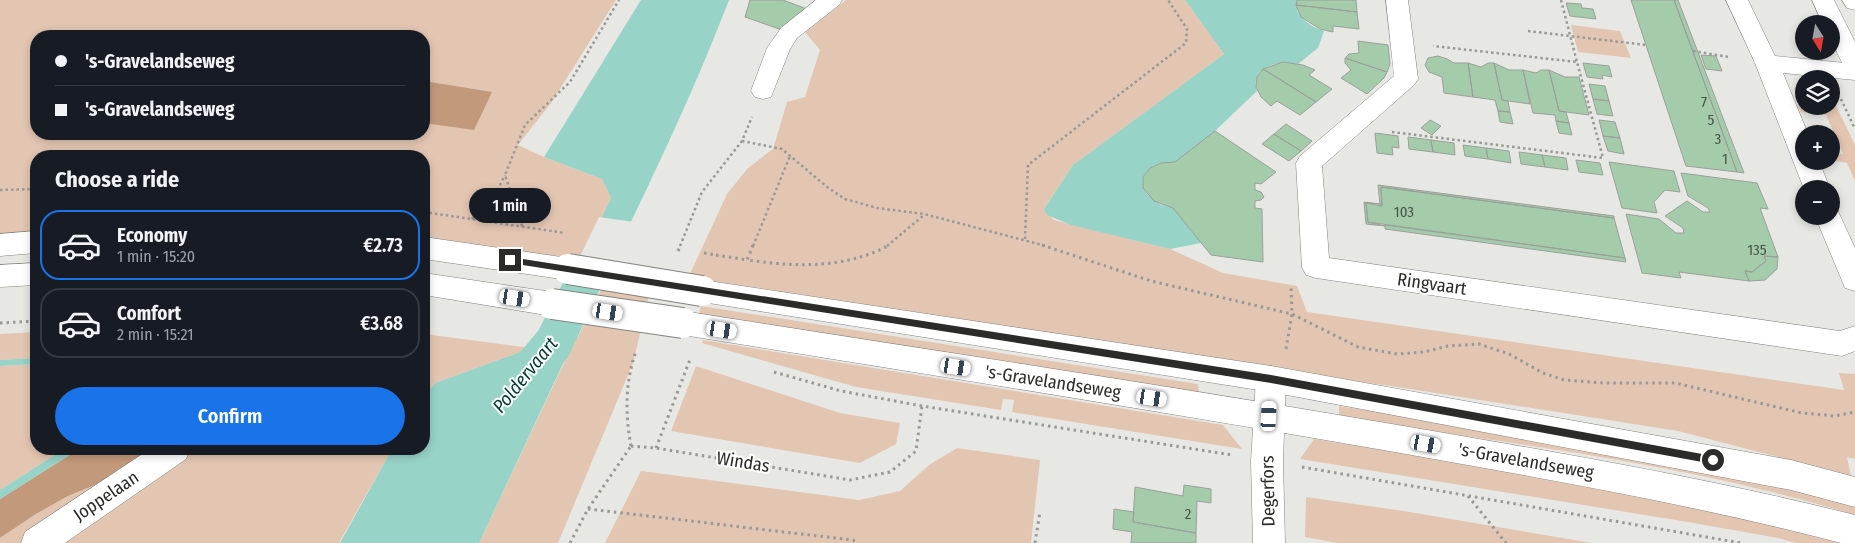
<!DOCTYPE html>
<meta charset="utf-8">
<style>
body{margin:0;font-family:"Fira Sans Condensed",sans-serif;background:#242831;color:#f1f3f6;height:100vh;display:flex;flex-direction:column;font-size:19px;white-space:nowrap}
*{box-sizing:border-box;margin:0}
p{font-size:16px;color:#9ea1a6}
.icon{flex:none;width:28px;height:28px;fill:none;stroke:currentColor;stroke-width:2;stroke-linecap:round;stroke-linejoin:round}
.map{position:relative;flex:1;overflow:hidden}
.side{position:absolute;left:30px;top:150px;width:400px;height:305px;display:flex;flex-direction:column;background:#171b24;border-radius:20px;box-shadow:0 2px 8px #0003}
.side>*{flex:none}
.banner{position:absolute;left:30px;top:30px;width:400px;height:110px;border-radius:20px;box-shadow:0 2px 8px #0003;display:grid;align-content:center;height:110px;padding:0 25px;background:#171b24}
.needle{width:32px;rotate:169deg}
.buttons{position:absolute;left:1795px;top:15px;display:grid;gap:10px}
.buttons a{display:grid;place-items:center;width:45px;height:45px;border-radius:50%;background:#171b24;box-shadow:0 2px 8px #0003;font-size:25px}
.end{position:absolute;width:22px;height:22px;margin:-11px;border:6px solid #2b2b29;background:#fff;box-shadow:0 0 0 2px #fff}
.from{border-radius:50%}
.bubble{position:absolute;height:35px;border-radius:18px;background:#171b24;box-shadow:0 2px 8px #0003;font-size:16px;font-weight:600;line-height:35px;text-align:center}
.car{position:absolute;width:15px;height:30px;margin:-15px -8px;border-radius:6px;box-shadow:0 0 4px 1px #0007;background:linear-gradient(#fff 24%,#345 0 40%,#fff 0 76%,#345 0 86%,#fff 0)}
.banner b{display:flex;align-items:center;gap:18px;height:48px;font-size:19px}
.banner b+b{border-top:1px solid #363941}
.banner i{width:12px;height:12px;background:#f1f3f6}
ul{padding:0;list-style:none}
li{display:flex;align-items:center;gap:15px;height:70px;margin:0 10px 8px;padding:0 15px;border:2px solid #363941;border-radius:20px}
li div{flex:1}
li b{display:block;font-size:19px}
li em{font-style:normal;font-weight:600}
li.current{border-color:#1a73e8}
li>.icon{width:45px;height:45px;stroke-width:1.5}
h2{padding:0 25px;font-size:22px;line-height:60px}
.button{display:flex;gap:10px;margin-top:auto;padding:10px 25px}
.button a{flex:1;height:58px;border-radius:30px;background:#1a73e8;color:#fff;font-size:20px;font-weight:600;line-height:58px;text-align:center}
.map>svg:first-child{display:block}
</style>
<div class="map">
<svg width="1855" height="543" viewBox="0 0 1855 543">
<rect width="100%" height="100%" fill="#e7e8e3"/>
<!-- green -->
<path fill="#e3c6b2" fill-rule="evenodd" d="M0,0H616L551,103L518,145L544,157L602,179L611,198L574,274L424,254V156H36V241L0,242ZM36,36H424V134H36Z
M846,0H1185L1224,54L1073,165L1044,209L1054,220L1170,249L1223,273L1297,286L1307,312L1844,390L1839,373L1855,374V459L1847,457L1851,476L1678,431L1391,386L943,328L683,289L727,194L748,168L773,149L787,102L805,97L820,50L805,32Z
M1571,25L1620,31L1631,58L1578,52Z
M1831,95L1855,145V181L1847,163L1831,160V153L1843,154L1826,115L1801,112L1797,105L1822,109V106H1831Z
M604,278L652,284L633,363L558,543H479Z
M701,306L1198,384L1199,394L698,317Z
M36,332V358L0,360V334Z
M424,334L531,348L435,383L424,397Z
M703,340L1223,425L1242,449L1012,412L1014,400L1003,399L1001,410L856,387L702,343Z
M36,364V449H64L0,490V366Z
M696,366L840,413L900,423L896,444L860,463L671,431Z
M1339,406L1678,459L1855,506V515C1688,463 1511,444 1339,417Z
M1314,439L1683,498L1855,543H1796L1778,538L1688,522L1300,459Z
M957,448L1040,460L1031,543H605L641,471L859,500L900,491L929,465Z
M186,449H392L339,543H47Z
M124,473L23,543H0V538L36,514L68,496Z
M1306,497L1404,511L1592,543H1337L1305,537Z"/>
<!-- forest -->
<path fill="#c3997c" d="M424,81L492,92L474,130L424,123Z
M79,449H162L124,473L68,496L36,514L0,538V499Z"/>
<!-- water -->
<path fill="#98d3c7" d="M641,0H729C685,115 629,225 576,336L574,274L611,198L602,179L544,157Z
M1185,0H1297C1293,16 1311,27 1324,31L1318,48L1298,64C1280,60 1249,66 1257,91L1215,131L1175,162L1161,163L1153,166L1143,177V188L1148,195L1159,204L1173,208L1201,243L1170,249L1071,225L1047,215L1044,209L1073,165L1224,54Z
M531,348L568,353L479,543H340L392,449H424V397L435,383Z
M36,358V364L0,366V360Z
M64,449H79L0,499V490Z"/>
<!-- pier -->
<path fill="#e7e8e3" d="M599,217L634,222L578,337L575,338L540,333L539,329L572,273Z"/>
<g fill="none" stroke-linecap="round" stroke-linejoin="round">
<!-- canal -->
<path fill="#98d3c7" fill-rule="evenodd" d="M582,269L596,273L602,285L568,357L527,406L512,412L497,406L490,393L497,380L538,331L568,273Z"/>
</g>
<!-- building -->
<path fill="#a4ccaa" stroke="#9b9f9b" d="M750,0H783L807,9L782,30L745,17Z
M1297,0H1356L1357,12L1296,5Z
M1631,0H1674L1737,172L1686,166Z
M1674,0H1678L1744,173L1737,172Z
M1566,3L1581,4L1582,8L1593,9L1596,19L1570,16Z
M1296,5L1357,12L1359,29L1333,26V32L1320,29L1301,17Z
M1358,41L1388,45L1390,64L1387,72L1345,58L1349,54L1359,53Z
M1701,55L1716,56L1722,71L1706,69Z
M1438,56L1447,59L1454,63H1468L1473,97L1444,93L1442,77L1429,72L1425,65L1428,58Z
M1345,58L1387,72L1384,78L1367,94L1341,78L1351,70L1345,63Z
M1283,62L1303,65L1315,70L1309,75L1332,89L1316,102L1263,69Z
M1468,63L1481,67L1488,63H1494L1502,100L1508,101L1510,112L1498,111L1495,100L1473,97Z
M1494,63L1509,70H1523L1530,104L1502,100Z
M1583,63L1609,66L1612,77L1602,75L1603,79L1587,77Z
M1263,69L1294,88L1316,102L1300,115L1277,101L1271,106L1261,97L1256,87L1257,77Z
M1523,70L1536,73L1541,70H1549L1559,111L1566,112L1569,123L1556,121L1555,115L1533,113Z
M1549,70L1565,77H1579L1589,115L1559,111Z
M1589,84L1605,86L1609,101L1593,99Z
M1593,99L1609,101L1613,116L1597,114Z
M1498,111L1510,112L1513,124L1500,122Z
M1430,120L1441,126L1432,135L1421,128Z
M1599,120L1615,122L1620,138L1603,136Z
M1556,121L1569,123L1572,135L1559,133Z
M1286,124L1312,141L1301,151L1274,134Z
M1215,131L1276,172L1261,184L1255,183V190L1261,192L1264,197L1261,200L1255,201V208L1262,209L1263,262L1211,255L1173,208L1154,201L1143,188V177L1150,168L1161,163L1175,162Z
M1375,133L1398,136L1399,148L1392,147L1393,155L1377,153Z
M1274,134L1301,151L1289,161L1262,144Z
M1603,136L1620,138L1624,154L1608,151Z
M1408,137L1431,140L1433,152L1409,149Z
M1431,140L1454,143L1455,155L1433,152Z
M1463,145L1486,148L1488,159L1465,156Z
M1486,148L1509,151L1511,163L1488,159Z
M1519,152L1542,155L1545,167L1521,164Z
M1542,155L1566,158L1568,170L1545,167Z
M1576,160L1600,163L1603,175L1579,172Z
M1609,162L1674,171L1680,192L1665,190L1654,202L1657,213L1622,208Z
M1681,173L1757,183L1768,209L1760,208L1778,257L1764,256L1766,261L1752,272L1745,271L1749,281L1679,272L1681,278L1642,273L1626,214L1659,219L1676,233H1684L1683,228L1665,216L1687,201L1703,212H1710L1708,208L1688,196Z
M1378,185L1614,216V218L1381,187L1382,206L1380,205Z
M1381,187L1614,218L1625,258L1368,222L1366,203L1382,206Z
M1364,202L1380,204L1366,203L1368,222L1385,226L1366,224Z
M1385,225L1625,258L1626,262L1385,229Z
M1764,256L1778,257L1777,269L1765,280L1749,281L1745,271L1752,272L1766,261Z
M1184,485L1211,489V503L1197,501L1196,533L1133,522L1135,487L1183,496Z
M1114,509L1134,512L1133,522L1196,533V543H1131L1132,532L1113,529Z"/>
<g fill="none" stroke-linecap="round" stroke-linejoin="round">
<!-- minor casing -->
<g stroke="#82847f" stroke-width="1">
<path id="minor" d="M816,0H842L839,5L797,38L790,49L771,97L763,99L755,97L751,91L767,48L781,28Z
M1386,0H1408L1418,79L1414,85L1322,166L1329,258L1840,331L1855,326V351L1842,356L1316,278L1306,275L1302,267L1296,163L1300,156L1394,76Z
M1726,0H1748L1775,56L1855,64V80L1783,73L1808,134H1804V161H1819L1830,189H1804L1755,63Z
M1831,207L1837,209L1855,248V291L1845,288L1815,216H1831Z
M1271,366L1281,370L1286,379L1283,461L1285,543H1253L1251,461L1256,379L1261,370Z
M150,449H190L186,459L65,543H21L25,532Z"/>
</g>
<!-- major casing -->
<g stroke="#82847f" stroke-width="1">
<path id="major" d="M1812,0H1834L1855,42V73L1847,71C1837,54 1831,43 1831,24H1823Z
M1842,0H1855V10L1847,8Z
M36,231V253L0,256V234Z
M424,237L568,258L578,261L582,269L578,277L568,280L424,259Z
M36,263V285L0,287V265Z
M424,273L552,292L562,296L566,304L562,312L552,316L424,295Z
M702,280L1271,366L1791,460L1855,477V507L1791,490L1271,392L702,302L692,299L688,291L692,283Z
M683,311C917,348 1152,383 1386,423C1543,450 1700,476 1855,515V543H1841C1692,504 1541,478 1389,451C1154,410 919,373 683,335L673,331L669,323L673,315Z"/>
</g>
<!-- path-far1 -->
<path stroke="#989895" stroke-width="2.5" stroke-dasharray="2.5 3" stroke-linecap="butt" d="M1561,0L1577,62
M1528,31L1646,45
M1693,51L1729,57
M1841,99L1855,129
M1392,132L1603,158L1577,62L1433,46
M742,141L782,149L827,187L845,199L877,208L924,214L1046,246
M0,190L36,189
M424,212L565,233
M472,219L496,193L505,175
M522,226L505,175L525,125L570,82L619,0
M1025,239L1028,165L1186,43L1187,29L1168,0
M680,246L702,192L742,141L752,117
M753,246L790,156
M887,246L924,215"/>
<!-- path -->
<path stroke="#989895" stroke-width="3" stroke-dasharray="2.5 4" stroke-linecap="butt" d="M753,245L747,260C797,267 844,269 890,245
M1042,245L1151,281L1292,314L1358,347L1397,354L1424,352L1448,346L1479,344L1509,354L1543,373L1564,380L1604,383H1675L1802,413L1834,416L1855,412
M678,251L681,245
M716,255L747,260
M0,323L36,321
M1286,349L1292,314L1291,286
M774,372L841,391L922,406L1232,455
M631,446C625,414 625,382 636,351
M631,446L656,448L850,480L890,472L916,451L922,406
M656,448L691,357
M1302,467L1741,543
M1468,496L1506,543
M588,509L853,540L856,543
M570,543L588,509L631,446
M1035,543L1040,512"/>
<!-- minor -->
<use href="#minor" fill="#fff" fill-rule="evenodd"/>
<!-- major -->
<use href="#major" fill="#fff" fill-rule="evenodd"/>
<!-- major-bridge casing -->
<g stroke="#82847f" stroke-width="32" stroke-linecap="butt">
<path id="major-bridge" d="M568,269L702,291
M552,304L683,323"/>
</g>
<!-- path-bridge -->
<path stroke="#989895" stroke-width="3" stroke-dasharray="2.5 4" stroke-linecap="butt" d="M704,253L716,255"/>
<!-- major-bridge -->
<use href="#major-bridge" stroke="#fff" stroke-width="30"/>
</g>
<!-- route -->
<path fill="#2b2b29" d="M510,257L1271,375L1713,456L1717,460L1713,464L1271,383L510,263L506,260Z"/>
<g text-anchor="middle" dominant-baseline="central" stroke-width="4" stroke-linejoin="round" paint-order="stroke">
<!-- number labels -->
<g font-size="15" fill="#495349">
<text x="1704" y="102">7</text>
<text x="1711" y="120">5</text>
<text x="1718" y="139">3</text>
<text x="1725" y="159">1</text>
<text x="1404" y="212">103</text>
<text x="1757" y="250">135</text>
<text x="1188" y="514">2</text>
</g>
<!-- street labels -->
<g font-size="18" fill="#2b2b29" stroke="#fff">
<text transform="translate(1432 284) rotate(8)">Ringvaart</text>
<text transform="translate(1053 382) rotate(9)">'s-Gravelandseweg</text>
<text transform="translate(1526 461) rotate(10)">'s-Gravelandseweg</text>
<text transform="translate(743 462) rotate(9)">Windas</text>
<text transform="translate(1268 491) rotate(-91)">Degerfors</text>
<text transform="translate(106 496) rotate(-34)">Joppelaan</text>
</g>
<!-- water labels -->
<g font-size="19" font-style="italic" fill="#003a32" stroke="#fff">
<text transform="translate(525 375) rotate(-51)">Poldervaart</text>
</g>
</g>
</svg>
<div class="buttons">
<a><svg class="needle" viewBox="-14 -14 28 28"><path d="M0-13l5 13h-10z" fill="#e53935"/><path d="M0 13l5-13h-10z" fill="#9ea1a6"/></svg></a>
<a><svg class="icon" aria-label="layers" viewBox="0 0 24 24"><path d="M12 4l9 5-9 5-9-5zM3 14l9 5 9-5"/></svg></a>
<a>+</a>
<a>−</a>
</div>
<i class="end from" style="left:1713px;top:460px"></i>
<i class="end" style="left:510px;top:260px"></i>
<div class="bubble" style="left:469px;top:188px;width:82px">1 min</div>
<i class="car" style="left:515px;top:298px;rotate:99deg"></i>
<i class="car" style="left:608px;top:312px;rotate:99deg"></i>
<i class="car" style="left:722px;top:330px;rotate:99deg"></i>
<i class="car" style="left:956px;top:367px;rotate:99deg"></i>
<i class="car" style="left:1152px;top:398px;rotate:99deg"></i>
<i class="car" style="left:1269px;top:416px;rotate:3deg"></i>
<i class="car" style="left:1426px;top:444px;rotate:100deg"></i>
<div class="banner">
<b><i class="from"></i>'s-Gravelandseweg</b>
<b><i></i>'s-Gravelandseweg</b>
</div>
<section class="side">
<h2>Choose a ride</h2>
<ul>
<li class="current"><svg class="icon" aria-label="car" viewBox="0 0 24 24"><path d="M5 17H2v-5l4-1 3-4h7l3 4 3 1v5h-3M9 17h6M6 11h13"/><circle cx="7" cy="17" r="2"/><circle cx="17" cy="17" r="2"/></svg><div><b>Economy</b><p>1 min · 15:20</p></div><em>€2.73</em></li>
<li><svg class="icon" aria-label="car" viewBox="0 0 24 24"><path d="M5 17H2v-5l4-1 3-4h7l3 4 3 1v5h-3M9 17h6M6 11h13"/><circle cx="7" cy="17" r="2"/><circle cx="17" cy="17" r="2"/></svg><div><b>Comfort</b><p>2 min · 15:21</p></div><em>€3.68</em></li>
</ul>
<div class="button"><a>Confirm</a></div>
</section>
</div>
